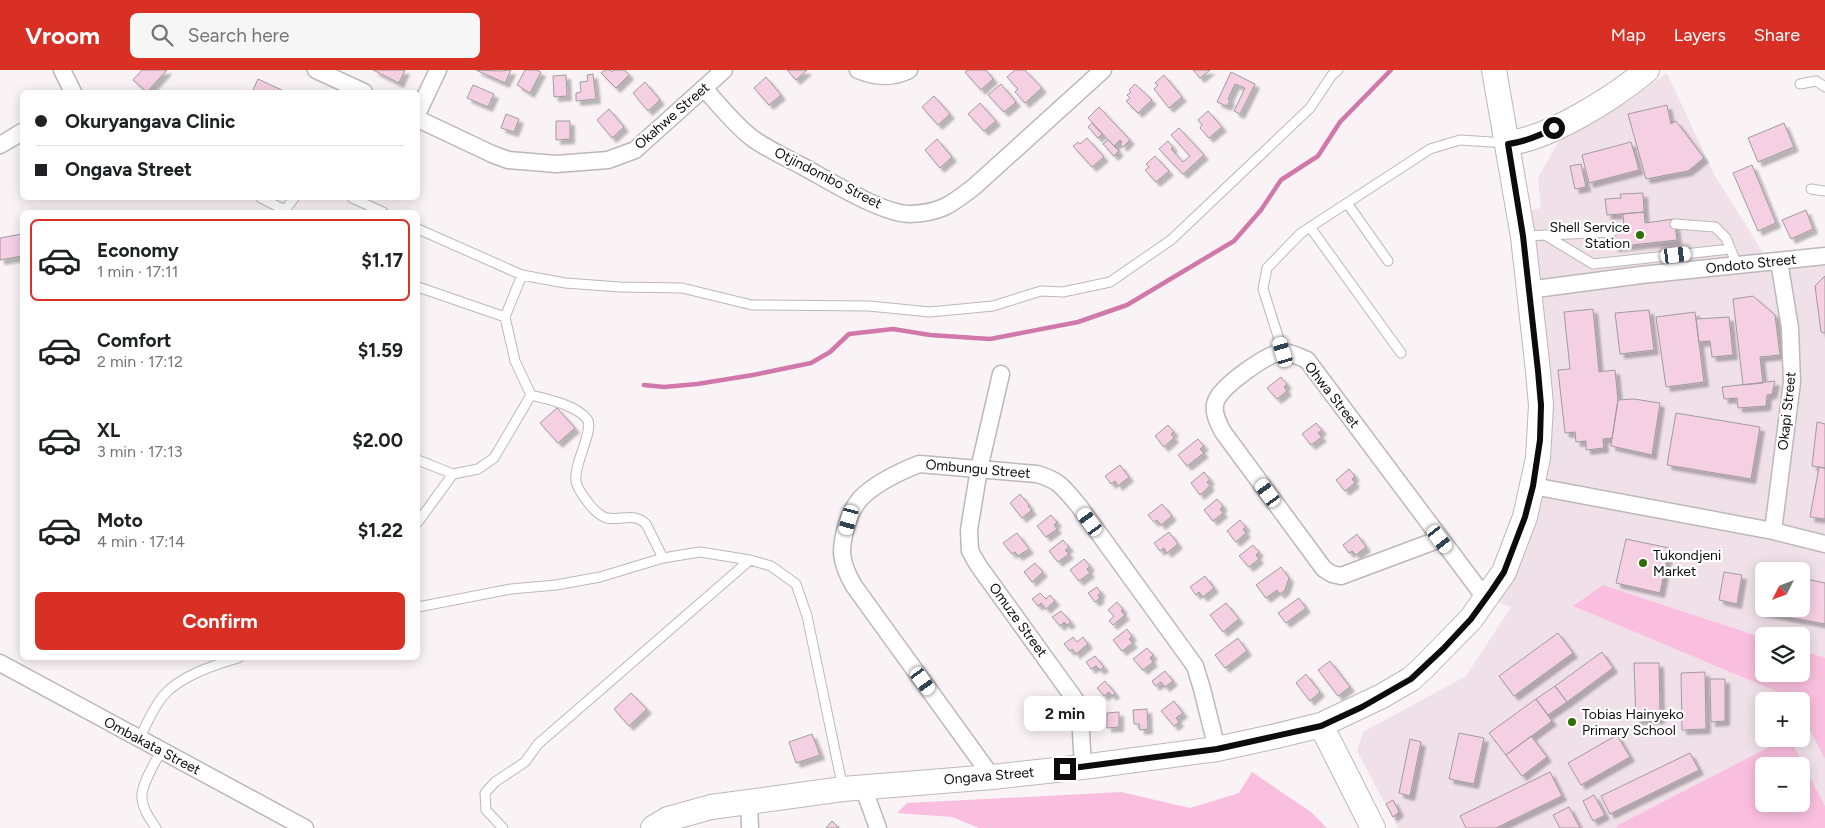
<!DOCTYPE html>
<meta charset="utf-8">
<style>
body{margin:0;font-family:Figtree,sans-serif;background:#f6f6f6;color:#202124;height:100vh;display:flex;flex-direction:column;font-size:19px;white-space:nowrap}
*{box-sizing:border-box;margin:0}
p{font-size:16px;color:#757577}
.icon{flex:none;width:28px;height:28px;fill:none;stroke:currentColor;stroke-width:2;stroke-linecap:round;stroke-linejoin:round}
.map{position:relative;flex:1;overflow:hidden}
.side{position:absolute;left:20px;top:140px;width:400px;height:450px;display:flex;flex-direction:column;background:#fff;border-radius:8px;box-shadow:0 2px 12px #0003}
.side>*{flex:none}
.guide{position:absolute;left:20px;top:20px;width:400px;height:110px;border-radius:8px;box-shadow:0 2px 12px #0003;display:grid;align-content:center;height:110px;padding:0 15px;background:#fff}
.needle{width:32px;rotate:228deg}
.tools{position:absolute;left:1755px;top:492px;display:grid;gap:10px}
.tools a{display:grid;place-items:center;width:55px;height:55px;border-radius:8px;background:#fff;box-shadow:0 2px 12px #0003;font-size:25px}
.end{position:absolute;width:22px;height:22px;margin:-11px;border:6px solid #0d0b0c;background:#fff;box-shadow:0 0 0 2px #fff}
.from{border-radius:50%}
.bubble{position:absolute;height:35px;border-radius:8px;background:#fff;box-shadow:0 2px 12px #0003;font-size:16px;font-weight:700;line-height:35px;text-align:center}
.car{position:absolute;width:15px;height:30px;margin:-15px -8px;border-radius:6px;box-shadow:0 0 4px 1px #0007;background:linear-gradient(#fff 24%,#345 0 40%,#fff 0 76%,#345 0 86%,#fff 0)}
.guide b{display:flex;align-items:center;gap:18px;height:48px;font-size:19px}
.guide b+b{border-top:1px solid #e0e0e0}
.guide i{width:12px;height:12px;background:#202124}
ul{padding:9px 0 0;list-style:none}
li{display:flex;align-items:center;gap:15px;height:82px;margin:0 10px 8px;padding:0 5px;border:2px solid transparent;border-radius:8px}
li div{flex:1}
li b{display:block;font-size:19px}
li em{font-style:normal;font-weight:700}
li.current{border-color:#d93025}
li>.icon{width:45px;height:45px;stroke-width:1.5}
.button{display:flex;gap:10px;margin-top:auto;padding:10px 15px}
.button a{flex:1;height:58px;border-radius:8px;background:#d93025;color:#fff;font-size:20px;font-weight:700;line-height:58px;text-align:center}
header{display:flex;align-items:center;gap:30px;box-sizing:border-box;height:70px;padding:0 25px;background:#d93025;color:#fff}
header strong{font-size:24px}
nav{display:flex;gap:28px;margin-inline-start:auto;font-size:18px}
.search{width:350px;height:45px;background:#f6f6f6;display:flex;align-items:center;gap:12px;box-sizing:border-box;padding:0 18px;border-radius:8px;color:#757577;font-size:19px}
.map>svg:first-child{display:block}
</style>
<header>
<strong>Vroom</strong>
<div class="search"><svg class="icon" aria-label="search" viewBox="0 0 24 24"><circle cx="10" cy="10" r="6"/><path d="M15 15l6 6"/></svg>Search here</div>
<nav><a>Map</a><a>Layers</a><a>Share</a></nav>
</header>
<div class="map">
<svg width="1825" height="758" viewBox="0 0 1825 758">
<defs>
<filter id="shadow"><feDropShadow dx="4.5" dy="4.5" stdDeviation="1" flood-color="#0004"/></filter>
</defs>
<rect width="100%" height="100%" fill="#faf3f6"/>
<!-- built -->
<path fill="#f0e1e8" fill-rule="evenodd" d="M1667,3L1714,104L1769,192L1825,186V588L1801,580V566H1764V568L1603,515L1574,536L1794,629L1795,631H1764V669H1801V643L1825,689V758H1398L1357,681L1363,662L1466,606L1511,537L1486,529L1540,370L1519,143L1541,138L1538,108L1563,64L1634,27ZM1764,501H1801V539H1764ZM1764,696H1801V734H1764Z"/>
<!-- green -->
<path fill="#fabfde" fill-rule="evenodd" d="M1603,515L1764,568V604H1801V580L1825,588V689L1801,643V631H1795L1794,629L1573,536Z
M1785,669H1790L1825,736V758H1617L1616,756ZM1764,696H1801V734H1764Z
M1252,702L1311,742L1327,758H979L952,747L897,743L907,733L1121,722L1190,738L1239,723Z"/>
<g fill="none" stroke-linecap="round" stroke-linejoin="round">
<!-- stream -->
<path stroke="#d078a9" stroke-width="4.5" d="M644,315L664,317L697,314L753,305L811,293L830,282L849,264L893,259L930,265L990,269L1078,252L1127,235L1234,171L1261,140L1281,110L1318,86L1340,52L1391,0"/>
</g>
<!-- building -->
<path fill="#f5cfe2" stroke="#a19b9e" filter="url(#shadow)" d="M142,0H167L147,22L133,10Z
M373,0H405L399,13Z
M476,0L500,1L511,0L505,13Z
M525,0H536L541,2L530,23L517,15Z
M605,0H610L612,2L614,0H625L629,5L616,18L601,3Z
M787,0H807L796,10Z
M968,0H986L993,9L981,20L965,2Z
M1015,0H1025L1042,18L1025,33L1015,22L1018,19L1007,7Z
M1193,0H1210L1200,8Z
M1231,2L1255,14L1240,44L1234,41L1245,18L1235,14L1228,29L1230,30L1227,36L1217,32Z
M593,4L596,29L576,31V23L581,22L580,12L588,11L587,5Z
M566,5L567,26L554,27L553,6Z
M1164,5L1182,27L1169,38L1154,19L1158,15L1155,13Z
M766,7L781,25L769,35L754,18Z
M258,9L286,22H252Z
M645,12L660,30L648,41L633,23Z
M1001,14L1016,32L1004,42L988,25Z
M1135,14L1152,30L1138,43L1126,31L1130,28L1127,25L1131,22L1129,20Z
M473,15L494,24L488,37L467,28Z
M934,26L950,44L938,55L922,37Z
M980,33L996,51L984,61L968,44Z
M1667,35L1671,54L1676,51L1704,88L1688,101L1646,109L1628,44Z
M1099,37L1130,70L1123,77L1120,74L1122,72L1120,70L1114,76L1088,48Z
M609,39L624,57L612,68L597,50Z
M1208,41L1222,57L1209,68L1200,58L1202,55L1198,50Z
M506,44L519,49L514,62L501,58Z
M556,51H570V69L556,70Z
M1092,53L1102,64L1098,68L1088,57Z
M1784,53L1794,77L1758,92L1748,68Z
M1179,58L1204,85L1183,104L1159,79L1168,71L1173,77L1171,79L1183,92L1190,86L1171,65Z
M1087,68L1104,87L1092,97L1073,76L1078,72L1080,74Z
M937,69L952,87L940,98L925,80Z
M1108,70L1119,81L1114,86L1103,74Z
M1631,72L1639,100L1589,113L1582,85Z
M1155,86L1169,101L1156,112L1145,100L1149,97L1146,94Z
M1581,94L1586,117L1575,119L1570,96Z
M1752,95L1776,153L1758,161L1733,103Z
M1643,123L1644,142L1607,145L1605,129L1621,128L1620,124Z
M1806,140L1813,159L1791,169L1782,150Z
M1644,142L1645,153L1674,149L1677,170L1614,177L1612,159L1624,158L1623,144Z
M22,164V186L0,190V168Z
M1825,206V263L1821,262L1815,216Z
M1753,226L1775,245L1780,285L1760,287L1763,313L1743,315L1733,229Z
M1593,239L1599,302L1615,300L1618,330L1612,368L1603,369L1604,378L1586,380V371L1576,372L1575,362L1565,363L1558,300L1570,299L1564,242Z
M1649,240L1654,280L1620,284L1615,243Z
M1695,242L1704,312L1666,317L1656,247Z
M1729,247L1733,285L1712,287L1710,271L1699,272L1696,249Z
M1281,307L1287,314L1284,317L1287,321L1277,329L1267,318Z
M1775,311L1772,324L1767,325L1766,336L1738,338L1737,328L1724,329L1722,317Z
M1634,329L1660,333L1652,385L1611,376L1618,330Z
M557,338L575,358L558,373L540,353Z
M1676,343L1760,357L1751,409L1667,395Z
M1817,352L1825,354V398L1812,396Z
M1316,353L1322,360L1318,363L1322,367L1311,375L1302,364Z
M1168,355L1174,362L1171,364L1174,368L1164,377L1155,366Z
M1198,369L1204,376L1200,379L1204,383L1187,396L1178,385Z
M1120,395L1129,407L1118,416L1115,411L1111,414L1105,406Z
M1819,397L1825,398V449L1810,447Z
M1349,399L1355,406L1352,409L1355,413L1345,421L1336,410Z
M1204,402L1210,410L1207,412L1210,416L1200,425L1191,413Z
M1020,424L1029,435L1028,436L1032,440L1022,448L1010,433Z
M1217,429L1223,436L1220,439L1223,443L1213,451L1204,440Z
M1162,434L1172,446L1161,455L1157,450L1154,452L1148,445Z
M1051,445L1057,452L1054,455L1057,459L1046,467L1037,456Z
M1240,450L1246,457L1243,459L1246,463L1236,472L1227,461Z
M1169,462L1178,474L1167,483L1164,478L1160,481L1154,473Z
M1017,463L1029,479L1018,486L1015,482L1012,484L1003,473Z
M1357,464L1366,477L1356,485L1352,481L1349,483L1343,475Z
M1626,469L1669,478L1660,523L1616,513Z
M1063,470L1069,477L1065,480L1069,484L1058,492L1049,481Z
M1253,475L1259,482L1256,485L1259,489L1249,497L1239,486Z
M1084,489L1090,496L1087,499L1090,503L1079,511L1070,500Z
M1035,493L1043,502L1032,512L1024,502Z
M1281,497L1289,508L1285,520L1280,524L1277,520L1266,528L1256,515Z
M1763,501L1764,539H1801V508L1825,513V554L1756,541Z
M1724,502L1742,505L1737,534L1719,530Z
M1205,506L1214,518L1203,527L1199,522L1196,525L1190,517Z
M1097,517L1101,523L1098,525L1100,528L1095,532L1088,523Z
M1040,523L1046,529L1050,525L1055,531L1046,539L1041,533L1038,536L1032,529Z
M1299,528L1306,538L1286,553L1278,543Z
M1117,532L1123,539L1121,541L1125,545L1113,555L1109,551L1114,546L1108,540Z
M1226,533L1239,549L1223,562L1210,545Z
M1061,541L1071,552L1067,555L1064,552L1060,556L1052,547Z
M1127,559L1132,566L1129,569L1133,573L1122,581L1113,570Z
M1558,563L1573,583L1514,626L1499,606Z
M1073,567L1077,572L1083,567L1088,574L1076,584L1072,579L1070,581L1064,574Z
M1238,568L1247,581L1225,598L1215,585Z
M1147,578L1153,585L1150,588L1153,592L1143,600L1133,589Z
M1602,582L1613,598L1567,632L1555,616Z
M1095,586L1104,597L1100,600L1096,596L1091,599L1086,592Z
M1330,591L1350,617L1338,626L1318,600Z
M1634,593H1659L1660,649L1636,650Z
M1165,601L1173,611L1165,617L1161,612L1155,616L1152,611Z
M1705,602L1706,659L1682,660L1681,603Z
M1306,604L1320,622L1310,631L1296,613Z
M1710,609H1725V651L1711,652Z
M1105,611L1115,623L1112,626L1109,622L1104,626L1097,618Z
M1555,616L1567,632L1548,645L1536,629Z
M631,623L647,639L629,656L614,639Z
M1536,629L1552,651L1506,685L1489,663Z
M1174,631L1183,643L1176,648L1179,652L1174,656L1161,641Z
M1147,639L1148,659L1140,660L1139,654H1134L1133,640Z
M1119,642V657L1107,658V643Z
M1459,663L1484,668L1474,714L1449,709Z
M812,664L820,685L796,693L789,672Z
M1617,665L1630,687L1581,715L1568,693Z
M1531,666L1547,687L1522,706L1506,685Z
M1410,669L1421,672L1410,726L1399,723Z
M1690,683L1699,700L1610,744L1601,726Z
M1550,702L1562,726L1496,758H1466L1460,746Z
M1594,725L1605,745L1593,751L1583,731Z
M1393,730L1399,742L1393,747L1386,734Z
M1569,737L1570,739L1580,758H1560L1553,745Z
M832,751L839,758H826Z"/>
<g fill="none" stroke-linecap="round" stroke-linejoin="round">
<!-- lane casing -->
<g stroke="#beb7ba" stroke-width="11">
<path id="lane" d="M1800,14L1816,11L1825,17
M1811,119L1825,121
M261,128L285,140L286,142
M352,128L383,142
M1347,133L1388,191
M285,140L294,128
M1675,154L1715,157L1726,168L1737,195
M1310,157L1401,283
M418,159L522,205L565,213L620,217L682,218L752,235L869,236L930,242L993,236L1041,221L1063,222L1110,212L1171,170L1310,38L1332,5L1338,0
M1545,165L1593,194L1730,179
M1525,166L1612,162
M418,217L505,247
M1283,282L1263,219L1267,198L1301,163L1430,79L1460,70L1506,73
M531,325C547,329 576,335 587,349C595,359 573,395 576,411C577,417 583,426 587,431C591,437 599,446 607,448C621,451 634,442 646,454L663,488
M418,390L453,404L478,399L494,388L531,325L515,291L505,247L522,205
M418,452L453,404
M418,537L511,519L556,515L600,507L663,488L700,482L750,490L771,496L796,514L807,546L843,719
M139,670C146,654 153,639 163,626C180,606 214,595 238,588
M156,758C150,749 143,740 142,729C140,716 155,693 161,681
M503,758L486,740L485,723L495,712L525,692L538,674L750,490"/>
</g>
<!-- street casing -->
<g stroke="#beb7ba" stroke-width="19">
<path id="street" d="M62,0L73,22
M316,0L364,22
M858,0C875,7 891,9 909,0
M704,18C719,35 734,54 752,68C767,79 785,87 802,96C828,110 882,144 910,144C941,143 952,134 975,116L1103,0
M418,42L438,0
M418,49L492,84L508,90L556,94L608,90L635,80L724,0
M0,75L22,62
M1528,220L1641,205L1825,186
M1001,304L979,399L969,460L970,481L978,495L1074,628L1080,645L1083,697
M1533,416L1773,461L1825,474
M1773,461L1792,312L1790,258L1779,191
M1440,469L1341,506L1332,504L1324,499L1223,362C1218,353 1211,340 1217,329C1224,315 1266,284 1282,282C1291,282 1299,287 1307,290L1486,529
M0,593L305,758
M992,707L854,516C848,506 843,495 842,483C842,466 849,442 860,429C875,413 899,402 919,394L1037,404C1061,411 1063,418 1079,436L1195,596L1202,619L1217,679
M863,717L878,758
M749,732L750,758"/>
</g>
<!-- secondary casing -->
<g stroke="#beb7ba" stroke-width="26">
<path id="secondary" d="M1508,73C1549,69 1615,27 1647,0
M1321,655L1373,758
M653,758L668,749L711,737L843,719L992,707L1083,697L1217,679L1272,667L1321,655L1382,626L1411,609L1422,599L1471,549L1504,502L1525,447L1538,388L1541,335L1538,301L1523,167L1494,0"/>
</g>
<!-- lane -->
<use href="#lane" stroke="#fff" stroke-width="9"/>
<!-- street -->
<use href="#street" stroke="#fff" stroke-width="16"/>
<!-- secondary -->
<use href="#secondary" stroke="#fff" stroke-width="24"/>
</g>
<g fill="none" stroke-linecap="round" stroke-linejoin="round">
<!-- route -->
<path stroke="#0d0b0c" stroke-width="6" d="M1065,699L1217,679L1321,656L1362,637L1411,609L1443,579L1471,549L1492,520L1504,502L1525,447L1533,416L1540,370L1541,335L1538,301L1523,166L1508,74C1524,72 1539,66 1554,58"/>
</g>
<!-- markers -->
<g fill="#306d00" stroke="#fff" stroke-width="2">
<circle cx="1640" cy="165" r="5"/>
<circle cx="1643" cy="493" r="5"/>
<circle cx="1572" cy="652" r="5"/>
</g>
<g text-anchor="middle" dominant-baseline="central" stroke-width="4.5" stroke-linejoin="round" paint-order="stroke">
<!-- street labels -->
<g font-size="14" fill="#0d0b0c" stroke="#fff">
<text transform="translate(672 46) rotate(-41)">Okahwe Street</text>
<text transform="translate(828 108) rotate(27)">Otjindombo Street</text>
<text transform="translate(1751 194) rotate(-6)">Ondoto Street</text>
<text transform="translate(1332 325) rotate(52)">Ohwa Street</text>
<text transform="translate(1787 341) rotate(-84)">Okapi Street</text>
<text transform="translate(978 399) rotate(5)">Ombungu Street</text>
<text transform="translate(1018 550) rotate(54)">Omuze Street</text>
<text transform="translate(152 676) rotate(28)">Ombakata Street</text>
<text transform="translate(989 706) rotate(-5)">Ongava Street</text>
</g>
<!-- poi labels -->
<g font-size="14" fill="#0d0b0c" stroke="#fff" text-anchor="start">
<text x="1630" y="157" text-anchor="end">Shell Service<tspan x="1630" dy="16">Station</tspan></text>
<text x="1653" y="485">Tukondjeni<tspan x="1653" dy="16">Market</tspan></text>
<text x="1582" y="644">Tobias Hainyeko<tspan x="1582" dy="16">Primary School</tspan></text>
</g>
</g>
</svg>
<div class="tools">
<a><svg class="needle" viewBox="-14 -14 28 28"><path d="M0-13l5 13h-10z" fill="#e53935"/><path d="M0 13l5-13h-10z" fill="#757577"/></svg></a>
<a><svg class="icon" aria-label="layers" viewBox="0 0 24 24"><path d="M12 4l9 5-9 5-9-5zM3 14l9 5 9-5"/></svg></a>
<a>+</a>
<a>−</a>
</div>
<i class="end from" style="left:1554px;top:58px"></i>
<i class="end" style="left:1065px;top:699px"></i>
<div class="bubble" style="left:1024px;top:626px;width:82px">2 min</div>
<i class="car" style="left:1676px;top:185px;rotate:83deg"></i>
<i class="car" style="left:1283px;top:282px;rotate:343deg"></i>
<i class="car" style="left:1268px;top:423px;rotate:324deg"></i>
<i class="car" style="left:849px;top:450px;rotate:195deg"></i>
<i class="car" style="left:1090px;top:452px;rotate:324deg"></i>
<i class="car" style="left:1440px;top:469px;rotate:143deg"></i>
<i class="car" style="left:923px;top:611px;rotate:144deg"></i>
<div class="guide">
<b><i class="from"></i>Okuryangava Clinic</b>
<b><i></i>Ongava Street</b>
</div>
<section class="side">
<ul>
<li class="current"><svg class="icon" aria-label="car" viewBox="0 0 24 24"><path d="M5 17H2v-5l4-1 3-4h7l3 4 3 1v5h-3M9 17h6M6 11h13"/><circle cx="7" cy="17" r="2"/><circle cx="17" cy="17" r="2"/></svg><div><b>Economy</b><p>1 min · 17:11</p></div><em>$1.17</em></li>
<li><svg class="icon" aria-label="car" viewBox="0 0 24 24"><path d="M5 17H2v-5l4-1 3-4h7l3 4 3 1v5h-3M9 17h6M6 11h13"/><circle cx="7" cy="17" r="2"/><circle cx="17" cy="17" r="2"/></svg><div><b>Comfort</b><p>2 min · 17:12</p></div><em>$1.59</em></li>
<li><svg class="icon" aria-label="car" viewBox="0 0 24 24"><path d="M5 17H2v-5l4-1 3-4h7l3 4 3 1v5h-3M9 17h6M6 11h13"/><circle cx="7" cy="17" r="2"/><circle cx="17" cy="17" r="2"/></svg><div><b>XL</b><p>3 min · 17:13</p></div><em>$2.00</em></li>
<li><svg class="icon" aria-label="car" viewBox="0 0 24 24"><path d="M5 17H2v-5l4-1 3-4h7l3 4 3 1v5h-3M9 17h6M6 11h13"/><circle cx="7" cy="17" r="2"/><circle cx="17" cy="17" r="2"/></svg><div><b>Moto</b><p>4 min · 17:14</p></div><em>$1.22</em></li>
</ul>
<div class="button"><a>Confirm</a></div>
</section>
</div>
